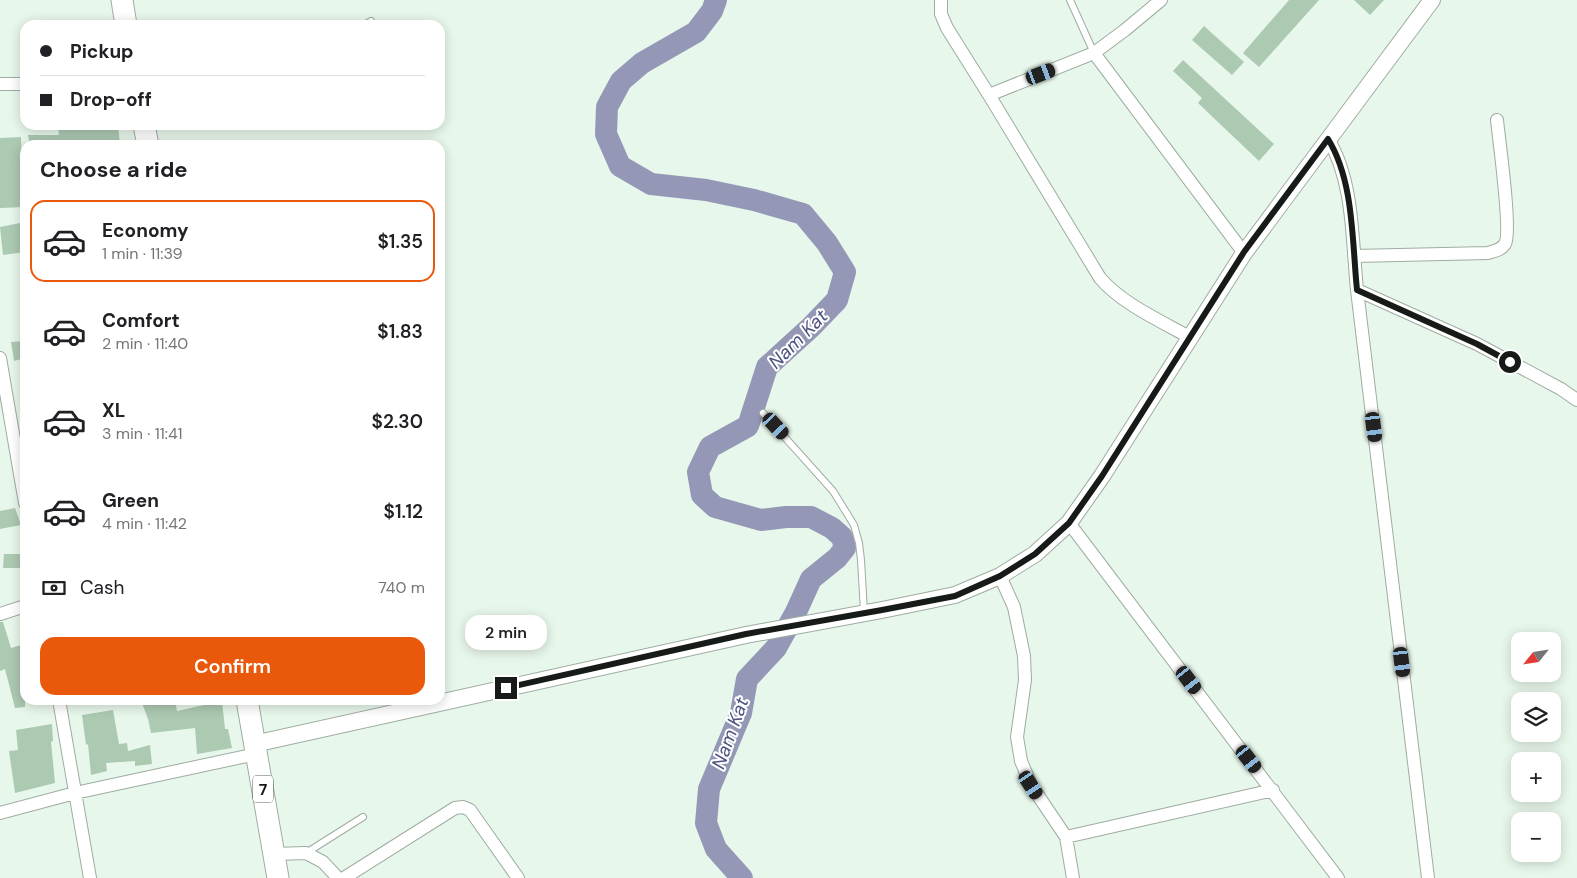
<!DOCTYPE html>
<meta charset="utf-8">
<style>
body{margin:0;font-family:"DM Sans",sans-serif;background:#f2f2f2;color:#202124;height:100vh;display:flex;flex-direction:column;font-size:19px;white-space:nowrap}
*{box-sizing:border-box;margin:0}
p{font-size:16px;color:#757577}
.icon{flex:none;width:28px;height:28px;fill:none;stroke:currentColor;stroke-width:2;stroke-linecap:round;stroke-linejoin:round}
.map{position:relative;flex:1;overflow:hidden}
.panel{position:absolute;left:20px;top:140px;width:425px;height:565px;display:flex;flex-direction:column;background:#fff;border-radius:15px;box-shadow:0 2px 12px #0003}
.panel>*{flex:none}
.guide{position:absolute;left:20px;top:20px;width:425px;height:110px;border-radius:15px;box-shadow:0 2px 12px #0003;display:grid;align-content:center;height:110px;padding:0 20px;background:#fff}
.needle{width:32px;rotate:240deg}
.fabs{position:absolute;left:1511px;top:632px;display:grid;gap:10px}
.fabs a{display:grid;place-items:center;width:50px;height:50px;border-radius:10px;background:#fff;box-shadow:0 2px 12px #0003;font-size:25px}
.end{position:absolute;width:22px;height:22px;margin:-11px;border:6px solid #161b17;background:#fff;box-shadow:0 0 0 2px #fff}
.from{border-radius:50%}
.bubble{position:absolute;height:35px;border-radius:15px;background:#fff;box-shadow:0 2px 12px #0003;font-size:16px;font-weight:600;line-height:35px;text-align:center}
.car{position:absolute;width:15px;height:30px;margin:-15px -8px;border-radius:6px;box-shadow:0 0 4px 1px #0007;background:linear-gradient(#222 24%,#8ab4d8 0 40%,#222 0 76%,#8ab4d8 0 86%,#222 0)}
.guide b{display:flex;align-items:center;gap:18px;height:48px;font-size:19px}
.guide b+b{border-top:1px solid #e0e0e0}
.guide i{width:12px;height:12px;background:#202124}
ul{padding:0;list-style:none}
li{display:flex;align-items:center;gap:15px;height:82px;margin:0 10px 8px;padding:0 10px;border:2px solid transparent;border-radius:15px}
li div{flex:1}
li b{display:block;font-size:19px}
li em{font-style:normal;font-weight:600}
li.selected{border-color:#ea580c}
li>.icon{width:45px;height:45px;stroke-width:1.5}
h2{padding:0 20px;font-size:22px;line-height:60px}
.pay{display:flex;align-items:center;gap:12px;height:55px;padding:0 20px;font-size:19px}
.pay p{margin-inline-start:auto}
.cta{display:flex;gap:10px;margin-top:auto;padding:10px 20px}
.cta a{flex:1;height:58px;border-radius:15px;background:#ea580c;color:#fff;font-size:20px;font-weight:600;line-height:58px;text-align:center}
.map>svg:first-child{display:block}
</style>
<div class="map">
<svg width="1577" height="878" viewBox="0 0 1577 878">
<rect width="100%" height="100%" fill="#e8f7eb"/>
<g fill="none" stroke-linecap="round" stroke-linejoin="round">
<!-- river -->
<path stroke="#9498b6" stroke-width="22" d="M716,0L712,11L696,32L642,63L621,81L607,107L606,134L620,166L651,184L706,190L754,200L803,214L827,243L845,272L837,300L811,327L767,367L748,426L710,447L698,472L702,495L715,507L761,520L786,517H811L832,528L842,537L845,548L837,558L811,579L796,612L776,648L747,679L741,713L709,789L706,823L716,849L742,878"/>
</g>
<!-- building -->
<path fill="#acc9b2" d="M1289,0H1319L1259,67L1243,53Z
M1354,0H1384L1370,15Z
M1204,26L1244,62L1232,75L1192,40Z
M1183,60L1274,144L1259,161L1198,103L1202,98L1173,71Z
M58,125H118L120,145H30L28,135H59Z
M21,137L22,169L20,185H25V207L0,208V138Z
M25,222V252L3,255L0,227Z
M25,341V358L14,361L11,342Z
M15,508L21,525L0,529V511Z
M4,554H20L22,568H3Z
M0,622H3L11,648L25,644V707L15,708L5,669L0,671Z
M157,700H175L177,711L222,701L225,729H228L232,748L197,754L195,728L151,733L148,719L142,703Z
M113,710L119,744L127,743L128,751L150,745L152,764L135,766V761L106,763L107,771L91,775L88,744L86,745L82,715Z
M52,724L53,741L51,742L55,783L15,793L9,751L18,750L16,730Z"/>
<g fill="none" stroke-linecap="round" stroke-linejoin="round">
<!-- service casing -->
<g stroke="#9faca1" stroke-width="8">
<path id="service" d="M1070,0L1094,53
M364,25L371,21
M763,413L833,491L854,525L859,543L861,560L864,612
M306,853L363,817"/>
</g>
<!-- minor casing -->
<g stroke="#9faca1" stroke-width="14">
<path id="minor" d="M941,0V14L947,28L989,95L1100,278C1122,304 1161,321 1191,338
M1094,53L1244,253
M0,84H25
M989,95L1094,53L1125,30L1161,0
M1328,139C1354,181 1352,241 1357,290L1428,878
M1354,256L1488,253C1495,251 1501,250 1505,244C1512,232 1499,140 1497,120
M1357,290L1477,344L1561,389L1577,400
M0,358L25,503
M1069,523L1338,878
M1000,576L1014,607L1024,656L1025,680L1017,737L1021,761L1031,785L1066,837L1073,878
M0,614L25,606
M59,700L90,878
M0,813L75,793L256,754
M1066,837L1273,790
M274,854L306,853L323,862L338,878
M344,878L455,808L463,807L470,810L518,878"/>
</g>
<!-- tertiary casing -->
<g stroke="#9faca1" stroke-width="18">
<path id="tertiary" d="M254,744L746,635L882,610L955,595L1000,576L1035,554L1069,523L1102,476L1244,253L1432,0"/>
</g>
<!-- trunk casing -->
<g stroke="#9faca1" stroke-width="23">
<path id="trunk" d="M122,0L126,25
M144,125L148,145
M247,700L278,878"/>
</g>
<!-- service -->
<use href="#service" stroke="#fff" stroke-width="6"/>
<!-- minor -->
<use href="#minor" stroke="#fff" stroke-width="12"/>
<!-- tertiary -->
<use href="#tertiary" stroke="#fff" stroke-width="16"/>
<!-- trunk -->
<use href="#trunk" stroke="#fff" stroke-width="21"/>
</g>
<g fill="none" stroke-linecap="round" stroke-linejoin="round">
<!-- route -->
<path stroke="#161b17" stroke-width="6" d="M506,688L746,634L882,610L955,596L1000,576L1035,554L1069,523L1102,476L1244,252L1328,139C1354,181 1352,241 1357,290L1477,344L1510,362"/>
</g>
<g text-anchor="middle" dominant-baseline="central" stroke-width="4" stroke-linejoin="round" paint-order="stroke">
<!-- shield labels -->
<rect fill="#fff" stroke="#5c5f5d" stroke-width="1" x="253" y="775.5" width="20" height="27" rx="4"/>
<g font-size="16" font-weight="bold" fill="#161b17">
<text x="263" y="789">7</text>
</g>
<!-- water labels -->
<g font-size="19" font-style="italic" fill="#4f5380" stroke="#fff">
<text transform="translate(798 339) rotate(-45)">Nam Kat</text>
<text transform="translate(730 733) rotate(-70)">Nam Kat</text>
</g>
</g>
</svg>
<div class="fabs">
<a><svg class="needle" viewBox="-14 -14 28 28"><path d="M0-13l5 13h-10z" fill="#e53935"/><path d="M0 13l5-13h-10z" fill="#757577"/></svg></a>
<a><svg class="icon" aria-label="layers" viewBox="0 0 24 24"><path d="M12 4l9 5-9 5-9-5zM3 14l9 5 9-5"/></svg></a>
<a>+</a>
<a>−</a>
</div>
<i class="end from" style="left:1510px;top:362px"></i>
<i class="end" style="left:506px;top:688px"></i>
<div class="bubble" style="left:465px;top:615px;width:82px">2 min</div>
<i class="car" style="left:1041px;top:74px;rotate:69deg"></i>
<i class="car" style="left:776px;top:426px;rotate:137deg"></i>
<i class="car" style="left:1374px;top:427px;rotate:173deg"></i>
<i class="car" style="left:1402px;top:662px;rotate:173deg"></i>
<i class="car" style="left:1189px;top:680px;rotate:143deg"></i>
<i class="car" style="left:1249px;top:759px;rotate:142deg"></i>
<i class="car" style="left:1031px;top:785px;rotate:147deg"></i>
<div class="guide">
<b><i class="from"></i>Pickup</b>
<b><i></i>Drop-off</b>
</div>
<section class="panel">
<h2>Choose a ride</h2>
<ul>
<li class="selected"><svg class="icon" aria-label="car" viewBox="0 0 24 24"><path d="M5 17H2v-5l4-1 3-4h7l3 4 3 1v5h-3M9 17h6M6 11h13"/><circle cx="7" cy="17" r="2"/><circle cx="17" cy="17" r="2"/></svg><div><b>Economy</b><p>1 min · 11:39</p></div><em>$1.35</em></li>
<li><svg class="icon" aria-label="car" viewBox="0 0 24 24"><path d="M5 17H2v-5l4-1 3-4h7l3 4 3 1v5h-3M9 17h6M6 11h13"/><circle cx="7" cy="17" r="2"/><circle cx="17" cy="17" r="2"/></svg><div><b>Comfort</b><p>2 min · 11:40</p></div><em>$1.83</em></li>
<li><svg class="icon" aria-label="car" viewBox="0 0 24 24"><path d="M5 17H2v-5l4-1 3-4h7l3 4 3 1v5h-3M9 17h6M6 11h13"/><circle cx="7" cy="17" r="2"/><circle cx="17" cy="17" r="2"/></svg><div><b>XL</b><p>3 min · 11:41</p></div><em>$2.30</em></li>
<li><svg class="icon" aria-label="car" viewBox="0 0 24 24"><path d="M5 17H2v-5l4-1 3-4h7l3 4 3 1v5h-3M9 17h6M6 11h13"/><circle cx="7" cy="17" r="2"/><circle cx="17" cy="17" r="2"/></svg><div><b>Green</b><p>4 min · 11:42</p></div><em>$1.12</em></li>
</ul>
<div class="pay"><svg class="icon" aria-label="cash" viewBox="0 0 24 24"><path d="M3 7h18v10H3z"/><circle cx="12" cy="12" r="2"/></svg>Cash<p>740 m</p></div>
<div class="cta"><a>Confirm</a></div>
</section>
</div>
